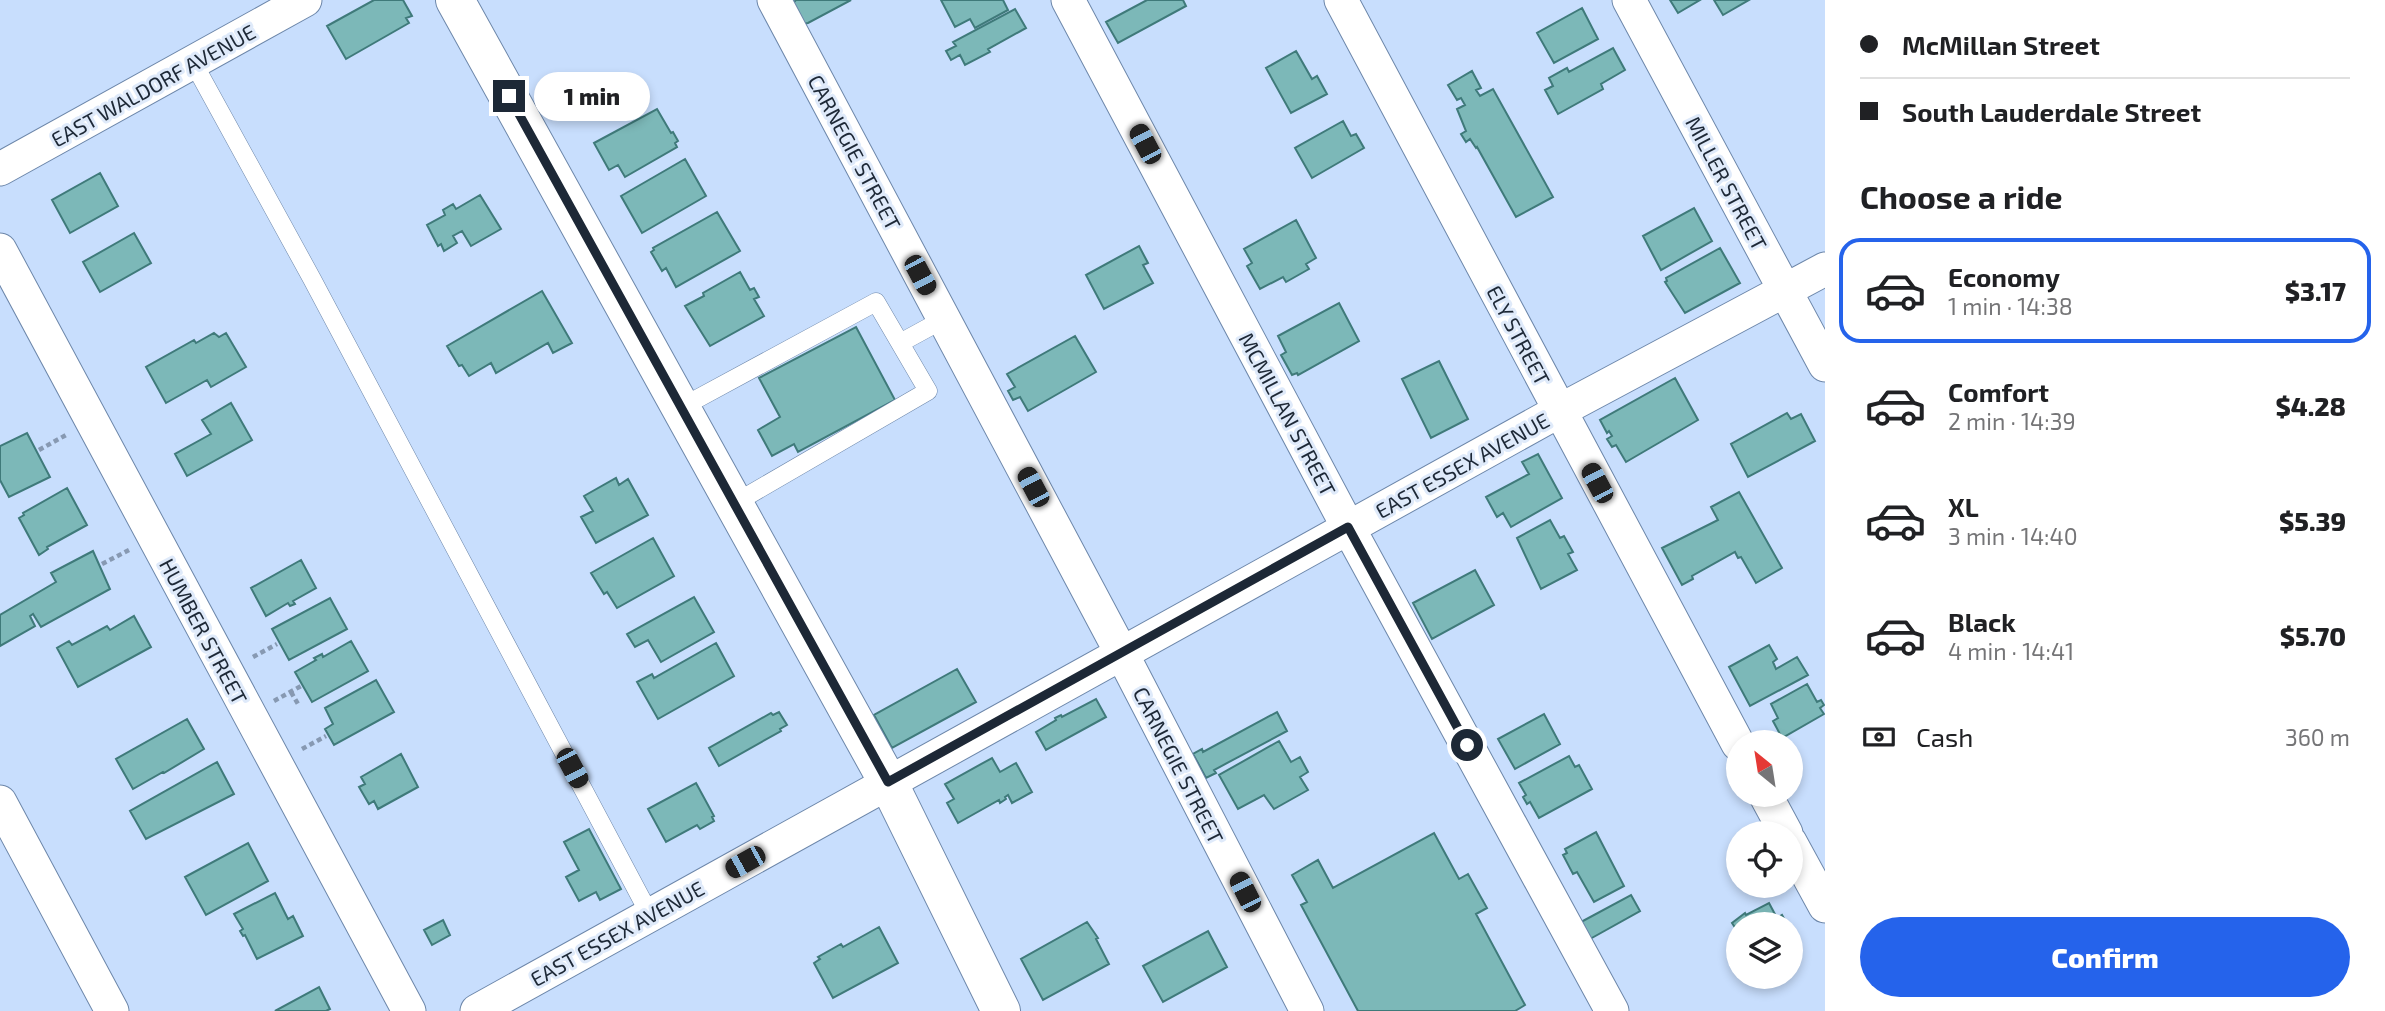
<!DOCTYPE html>
<meta charset="utf-8">
<style>
body{margin:0;font-family:"Exo 2",sans-serif;background:#f2f2f2;color:#202124;height:100vh;display:flex;flex-direction:column;font-size:26px;white-space:nowrap}
*{box-sizing:border-box;margin:0}
p{font-size:23px;color:#757577}
.icon{flex:none;width:38px;height:38px;fill:none;stroke:currentColor;stroke-width:2;stroke-linecap:round;stroke-linejoin:round}
.map{position:relative;flex:1;overflow:hidden}
.panel{display:flex;flex-direction:column;background:#fff;width:560px}
.panel>*{flex:none}
.banner{display:grid;align-content:center;height:154px;padding:0 35px;background:#fff}
.needle{width:46px;rotate:330deg}
.tools{position:absolute;left:1726px;top:730px;display:grid;gap:14px}
.tools a{display:grid;place-items:center;width:77px;height:77px;border-radius:50%;background:#fff;box-shadow:0 4px 10px #0003;font-size:35px}
.end{position:absolute;width:32px;height:32px;margin:-16px;border:9px solid #1d2836;background:#fff;box-shadow:0 0 0 4px #fff}
.from{border-radius:50%}
.bubble{position:absolute;height:49px;border-radius:24px;background:#fff;box-shadow:0 4px 10px #0003;font-size:23px;font-weight:800;line-height:49px;text-align:center}
.car{position:absolute;width:21px;height:42px;margin:-21px -10px;border-radius:9px;box-shadow:0 0 5px 2px #0007;background:linear-gradient(#222 24%,#8ab4d8 0 40%,#222 0 76%,#8ab4d8 0 86%,#222 0)}
.banner b{display:flex;align-items:center;gap:24px;height:66px;font-size:26px}
.banner b+b{border-top:2px solid #e0e0e0}
.banner i{width:18px;height:18px;background:#202124}
ul{padding:0;list-style:none}
li{display:flex;align-items:center;gap:21px;height:105px;margin:0 14px 10px;padding:0 21px;border:4px solid transparent;border-radius:21px}
li div{flex:1}
li b{display:block;font-size:26px}
li em{font-style:normal;font-weight:800}
li.on{border-color:#2563eb}
li>.icon{width:63px;height:63px;stroke-width:1.5}
h2{padding:0 35px;font-size:32px;line-height:84px}
.pay{display:flex;align-items:center;gap:18px;height:77px;padding:0 35px;font-size:26px}
.pay p{margin-inline-start:auto}
.button{display:flex;gap:14px;margin-top:auto;padding:14px 35px}
.button a{flex:1;height:80px;border-radius:42px;background:#2563eb;color:#fff;font-size:28px;font-weight:800;line-height:80px;text-align:center}
main{display:flex;flex:1;min-height:0}
.map>svg:first-child{display:block}
</style>
<main>
<div class="map">
<svg width="1825" height="1011" viewBox="0 0 1825 1011">
<rect width="100%" height="100%" fill="#c8defd"/>
<!-- building -->
<path fill="#7cb8b8" stroke="#3f7a7a" stroke-width="2" d="M374,0H403L412,16L406,18L409,23L346,59L327,26Z
M796,0H851L808,23L803,24L792,4Z
M941,0H1003L1008,10L975,28L970,19L955,27Z
M1147,0H1183L1186,6L1118,43L1106,22Z
M1670,0H1700L1678,13Z
M1714,0H1749L1723,15Z
M1582,8L1598,39L1554,63L1537,33Z
M1015,9L1026,28L988,49L990,52L965,65L960,55L951,60L946,51L956,46L953,42Z
M1613,48L1625,70L1601,84L1603,89L1558,114L1545,90L1553,86L1549,78L1567,68L1569,72Z
M1296,51L1312,79L1317,76L1327,94L1291,113L1266,68Z
M1472,71L1481,88L1476,90L1480,96L1493,89L1553,197L1516,217L1477,147L1476,148L1470,139L1466,142L1461,134L1466,131L1457,109L1465,105L1461,98L1457,100L1448,85Z
M657,109L671,133L673,132L678,141L675,143L677,147L625,177L618,165L609,170L594,143Z
M1343,121L1351,136L1356,134L1364,148L1312,178L1295,148Z
M685,159L706,196L642,233L621,196Z
M100,173L118,206L70,233L52,200Z
M480,195L501,229L471,246L462,231L453,236L457,243L444,251L441,244L438,246L427,225L445,215L443,210L453,204L456,209Z
M1694,208L1712,241L1661,270L1643,236Z
M717,212L740,251L676,287L666,268L662,271L651,252L654,250L653,248Z
M1296,220L1316,258L1306,264L1309,269L1286,282L1283,277L1260,289L1247,266L1252,263L1244,249Z
M134,233L151,263L100,292L83,262Z
M1139,246L1148,263L1143,265L1153,283L1104,309L1086,275Z
M1720,248L1740,283L1685,313L1665,282L1667,281L1666,278Z
M740,272L750,290L754,288L759,297L754,299L764,316L710,346L685,306L704,296L703,293Z
M542,291L572,343L553,353L548,343L496,373L491,363L469,376L462,365L459,366L447,346Z
M1339,303L1359,341L1298,375L1297,373L1292,375L1281,355L1286,352L1278,336Z
M856,327L895,400L798,452L794,444L772,456L758,430L780,417L759,378Z
M214,333L219,337L226,333L246,367L211,387L207,380L166,403L146,367L194,340L196,343Z
M1075,336L1096,372L1028,411L1020,397L1013,400L1008,391L1015,387L1007,374Z
M1439,361L1468,419L1431,438L1402,379Z
M1675,378L1698,420L1626,462L1616,445L1612,447L1607,439L1612,436L1609,431L1607,433L1600,420Z
M231,403L252,440L187,476L175,454L211,434L202,420Z
M1787,413L1791,419L1801,414L1815,441L1748,477L1731,444Z
M27,433L50,477L9,497L0,480V446Z
M1538,454L1562,498L1511,527L1503,513L1497,517L1486,497L1529,474L1522,462Z
M616,478L619,485L628,479L648,515L596,543L581,517L593,511L584,496Z
M67,488L87,525L47,547L48,549L39,555L19,518L24,515L23,513Z
M1739,492L1782,568L1756,583L1741,557L1738,558L1735,552L1692,576L1693,579L1682,585L1662,548L1718,520L1711,507Z
M1550,520L1560,538L1564,536L1573,552L1568,554L1577,570L1541,589L1517,538Z
M653,538L674,576L617,608L607,592L604,594L591,573Z
M93,551L110,589L41,627L33,614L30,616L35,626L0,646V615L56,582L51,573Z
M301,560L316,588L293,601L295,604L290,606L288,603L266,616L251,588Z
M1475,570L1494,605L1432,639L1413,603Z
M694,597L714,632L661,662L648,640L635,647L627,634Z
M330,598L347,629L289,660L272,629Z
M134,616L151,647L78,687L57,648L69,641L72,645L107,626L110,630Z
M351,641L368,671L312,702L295,672L316,660L314,658L322,654L323,657Z
M716,643L734,676L658,719L637,682L652,674L654,678Z
M1769,645L1777,659L1773,662L1776,669L1797,657L1808,675L1750,706L1729,667Z
M957,669L976,702L892,748L874,715Z
M376,680L394,712L334,745L325,729L333,724L325,708Z
M1807,684L1817,702L1821,700L1824,705L1820,708L1824,714L1782,738L1773,721L1778,718L1771,704Z
M1096,699L1106,717L1046,750L1036,732L1056,720L1055,718L1061,715L1062,717Z
M779,712L787,725L780,729L781,731L719,766L709,748L771,713L773,715Z
M1277,712L1287,731L1214,770L1216,773L1206,778L1193,754L1202,749L1203,752Z
M1544,714L1560,744L1515,769L1498,739Z
M187,719L204,749L164,773L163,772L133,789L116,759Z
M1279,741L1291,762L1300,757L1308,772L1300,777L1308,790L1274,809L1264,795L1238,809L1219,775Z
M401,754L418,787L378,809L374,801L369,804L359,787L365,784L361,777Z
M1569,756L1575,767L1579,765L1592,789L1539,818L1530,802L1527,804L1523,797L1526,795L1519,783Z
M992,758L1000,772L1016,763L1032,792L1012,803L1008,795L1005,797L1006,799L1000,803L999,800L958,823L947,803L954,799L945,784Z
M217,762L234,794L146,839L130,811Z
M696,783L714,816L712,817L714,821L700,829L697,825L666,842L648,809Z
M589,829L621,889L600,900L596,892L579,901L566,877L579,870L564,842Z
M1596,832L1624,886L1594,902L1577,872L1573,874L1563,855L1567,853L1565,849Z
M1434,833L1459,879L1468,874L1487,908L1476,914L1525,1005L1515,1011H1358L1301,905L1307,902L1292,875L1318,860L1333,888Z
M248,843L268,881L206,915L185,877Z
M275,893L288,919L293,916L303,936L257,959L245,935L243,936L240,931L243,929L234,914Z
M1631,895L1640,911L1590,939L1581,922Z
M1769,903L1777,918L1782,915L1787,924H1738V932L1732,923L1745,913L1746,915Z
M443,920L450,935L432,945L424,930Z
M1087,922L1098,938L1096,939L1109,964L1043,1000L1021,959Z
M879,927L898,963L833,998L814,963L820,959L818,957L841,944L843,947Z
M1208,931L1227,967L1163,1002L1143,966Z
M319,987L330,1009L326,1011H275Z"/>
<g fill="none" stroke-linecap="round" stroke-linejoin="round">
<!-- service casing -->
<g stroke="#6d87aa" stroke-width="19">
<path id="service" d="M194,64L312,279L650,915
M900,343L944,319
M682,407L876,302L928,391L735,503"/>
</g>
<!-- minor casing -->
<g stroke="#6d87aa" stroke-width="35">
<path id="minor" d="M774,0L1122,654L1307,1011
M1068,0L1348,527L1612,1011
M1341,0L1738,744
M1629,0L1825,365
M0,169L305,0
M0,250L409,1011
M1765,794L1786,833
M0,802L112,1011
M1790,842L1825,906
M477,1011L1559,411L1825,269"/>
</g>
<!-- tertiary casing -->
<g stroke="#6d87aa" stroke-width="40">
<path id="tertiary" d="M455,0L888,782L1001,1011"/>
</g>
<!-- path -->
<path stroke="#8799b2" stroke-width="4.5" stroke-dasharray="5 3.5" stroke-linecap="butt" d="M39,450L66,435
M102,564L129,550
M253,657L277,644
M291,692L298,704
M274,701L301,686
M302,749L326,736"/>
<!-- service -->
<use href="#service" stroke="#fff" stroke-width="18"/>
<!-- minor -->
<use href="#minor" stroke="#fff" stroke-width="33"/>
<!-- tertiary -->
<use href="#tertiary" stroke="#fff" stroke-width="38"/>
</g>
<g fill="none" stroke-linecap="round" stroke-linejoin="round">
<!-- route -->
<path stroke="#1d2836" stroke-width="9" d="M509,96L888,782L1348,527L1467,745"/>
</g>
<g text-anchor="middle" dominant-baseline="central" stroke-width="6" stroke-linejoin="round" paint-order="stroke">
<!-- street labels -->
<g font-size="21" fill="#1d2836" stroke="#dfeafa">
<text transform="translate(153 85) rotate(-29)">EAST WALDORF AVENUE</text>
<text transform="translate(855 152) rotate(62)">CARNEGIE STREET</text>
<text transform="translate(1727 183) rotate(62)">MILLER STREET</text>
<text transform="translate(1519 335) rotate(62)">ELY STREET</text>
<text transform="translate(1288 414) rotate(62)">MCMILLAN STREET</text>
<text transform="translate(1462 465) rotate(-29)">EAST ESSEX AVENUE</text>
<text transform="translate(204 631) rotate(62)">HUMBER STREET</text>
<text transform="translate(1179 765) rotate(63)">CARNEGIE STREET</text>
<text transform="translate(617 933) rotate(-29)">EAST ESSEX AVENUE</text>
</g>
</g>
</svg>
<div class="tools">
<a><svg class="needle" viewBox="-14 -14 28 28"><path d="M0-13l5 13h-10z" fill="#e53935"/><path d="M0 13l5-13h-10z" fill="#757577"/></svg></a>
<a><svg class="icon" aria-label="locate" viewBox="0 0 24 24"><circle cx="12" cy="12" r="6"/><path d="M12 2v4M12 18v4M2 12h4M18 12h4"/></svg></a>
<a><svg class="icon" aria-label="layers" viewBox="0 0 24 24"><path d="M12 4l9 5-9 5-9-5zM3 14l9 5 9-5"/></svg></a>
</div>
<i class="end from" style="left:1467px;top:745px"></i>
<i class="end" style="left:509px;top:96px"></i>
<div class="bubble" style="left:534px;top:72px;width:116px">1 min</div>
<i class="car" style="left:1145px;top:144px;rotate:332deg"></i>
<i class="car" style="left:920px;top:275px;rotate:152deg"></i>
<i class="car" style="left:1597px;top:483px;rotate:332deg"></i>
<i class="car" style="left:1033px;top:487px;rotate:332deg"></i>
<i class="car" style="left:572px;top:768px;rotate:152deg"></i>
<i class="car" style="left:745px;top:862px;rotate:241deg"></i>
<i class="car" style="left:1245px;top:892px;rotate:333deg"></i>
</div>
<section class="panel">
<div class="banner">
<b><i class="from"></i>McMillan Street</b>
<b><i></i>South Lauderdale Street</b>
</div>
<h2>Choose a ride</h2>
<ul>
<li class="on"><svg class="icon" aria-label="car" viewBox="0 0 24 24"><path d="M5 17H2v-5l4-1 3-4h7l3 4 3 1v5h-3M9 17h6M6 11h13"/><circle cx="7" cy="17" r="2"/><circle cx="17" cy="17" r="2"/></svg><div><b>Economy</b><p>1 min · 14:38</p></div><em>$3.17</em></li>
<li><svg class="icon" aria-label="car" viewBox="0 0 24 24"><path d="M5 17H2v-5l4-1 3-4h7l3 4 3 1v5h-3M9 17h6M6 11h13"/><circle cx="7" cy="17" r="2"/><circle cx="17" cy="17" r="2"/></svg><div><b>Comfort</b><p>2 min · 14:39</p></div><em>$4.28</em></li>
<li><svg class="icon" aria-label="car" viewBox="0 0 24 24"><path d="M5 17H2v-5l4-1 3-4h7l3 4 3 1v5h-3M9 17h6M6 11h13"/><circle cx="7" cy="17" r="2"/><circle cx="17" cy="17" r="2"/></svg><div><b>XL</b><p>3 min · 14:40</p></div><em>$5.39</em></li>
<li><svg class="icon" aria-label="car" viewBox="0 0 24 24"><path d="M5 17H2v-5l4-1 3-4h7l3 4 3 1v5h-3M9 17h6M6 11h13"/><circle cx="7" cy="17" r="2"/><circle cx="17" cy="17" r="2"/></svg><div><b>Black</b><p>4 min · 14:41</p></div><em>$5.70</em></li>
</ul>
<div class="pay"><svg class="icon" aria-label="cash" viewBox="0 0 24 24"><path d="M3 7h18v10H3z"/><circle cx="12" cy="12" r="2"/></svg>Cash<p>360 m</p></div>
<div class="button"><a>Confirm</a></div>
</section>
</main>
